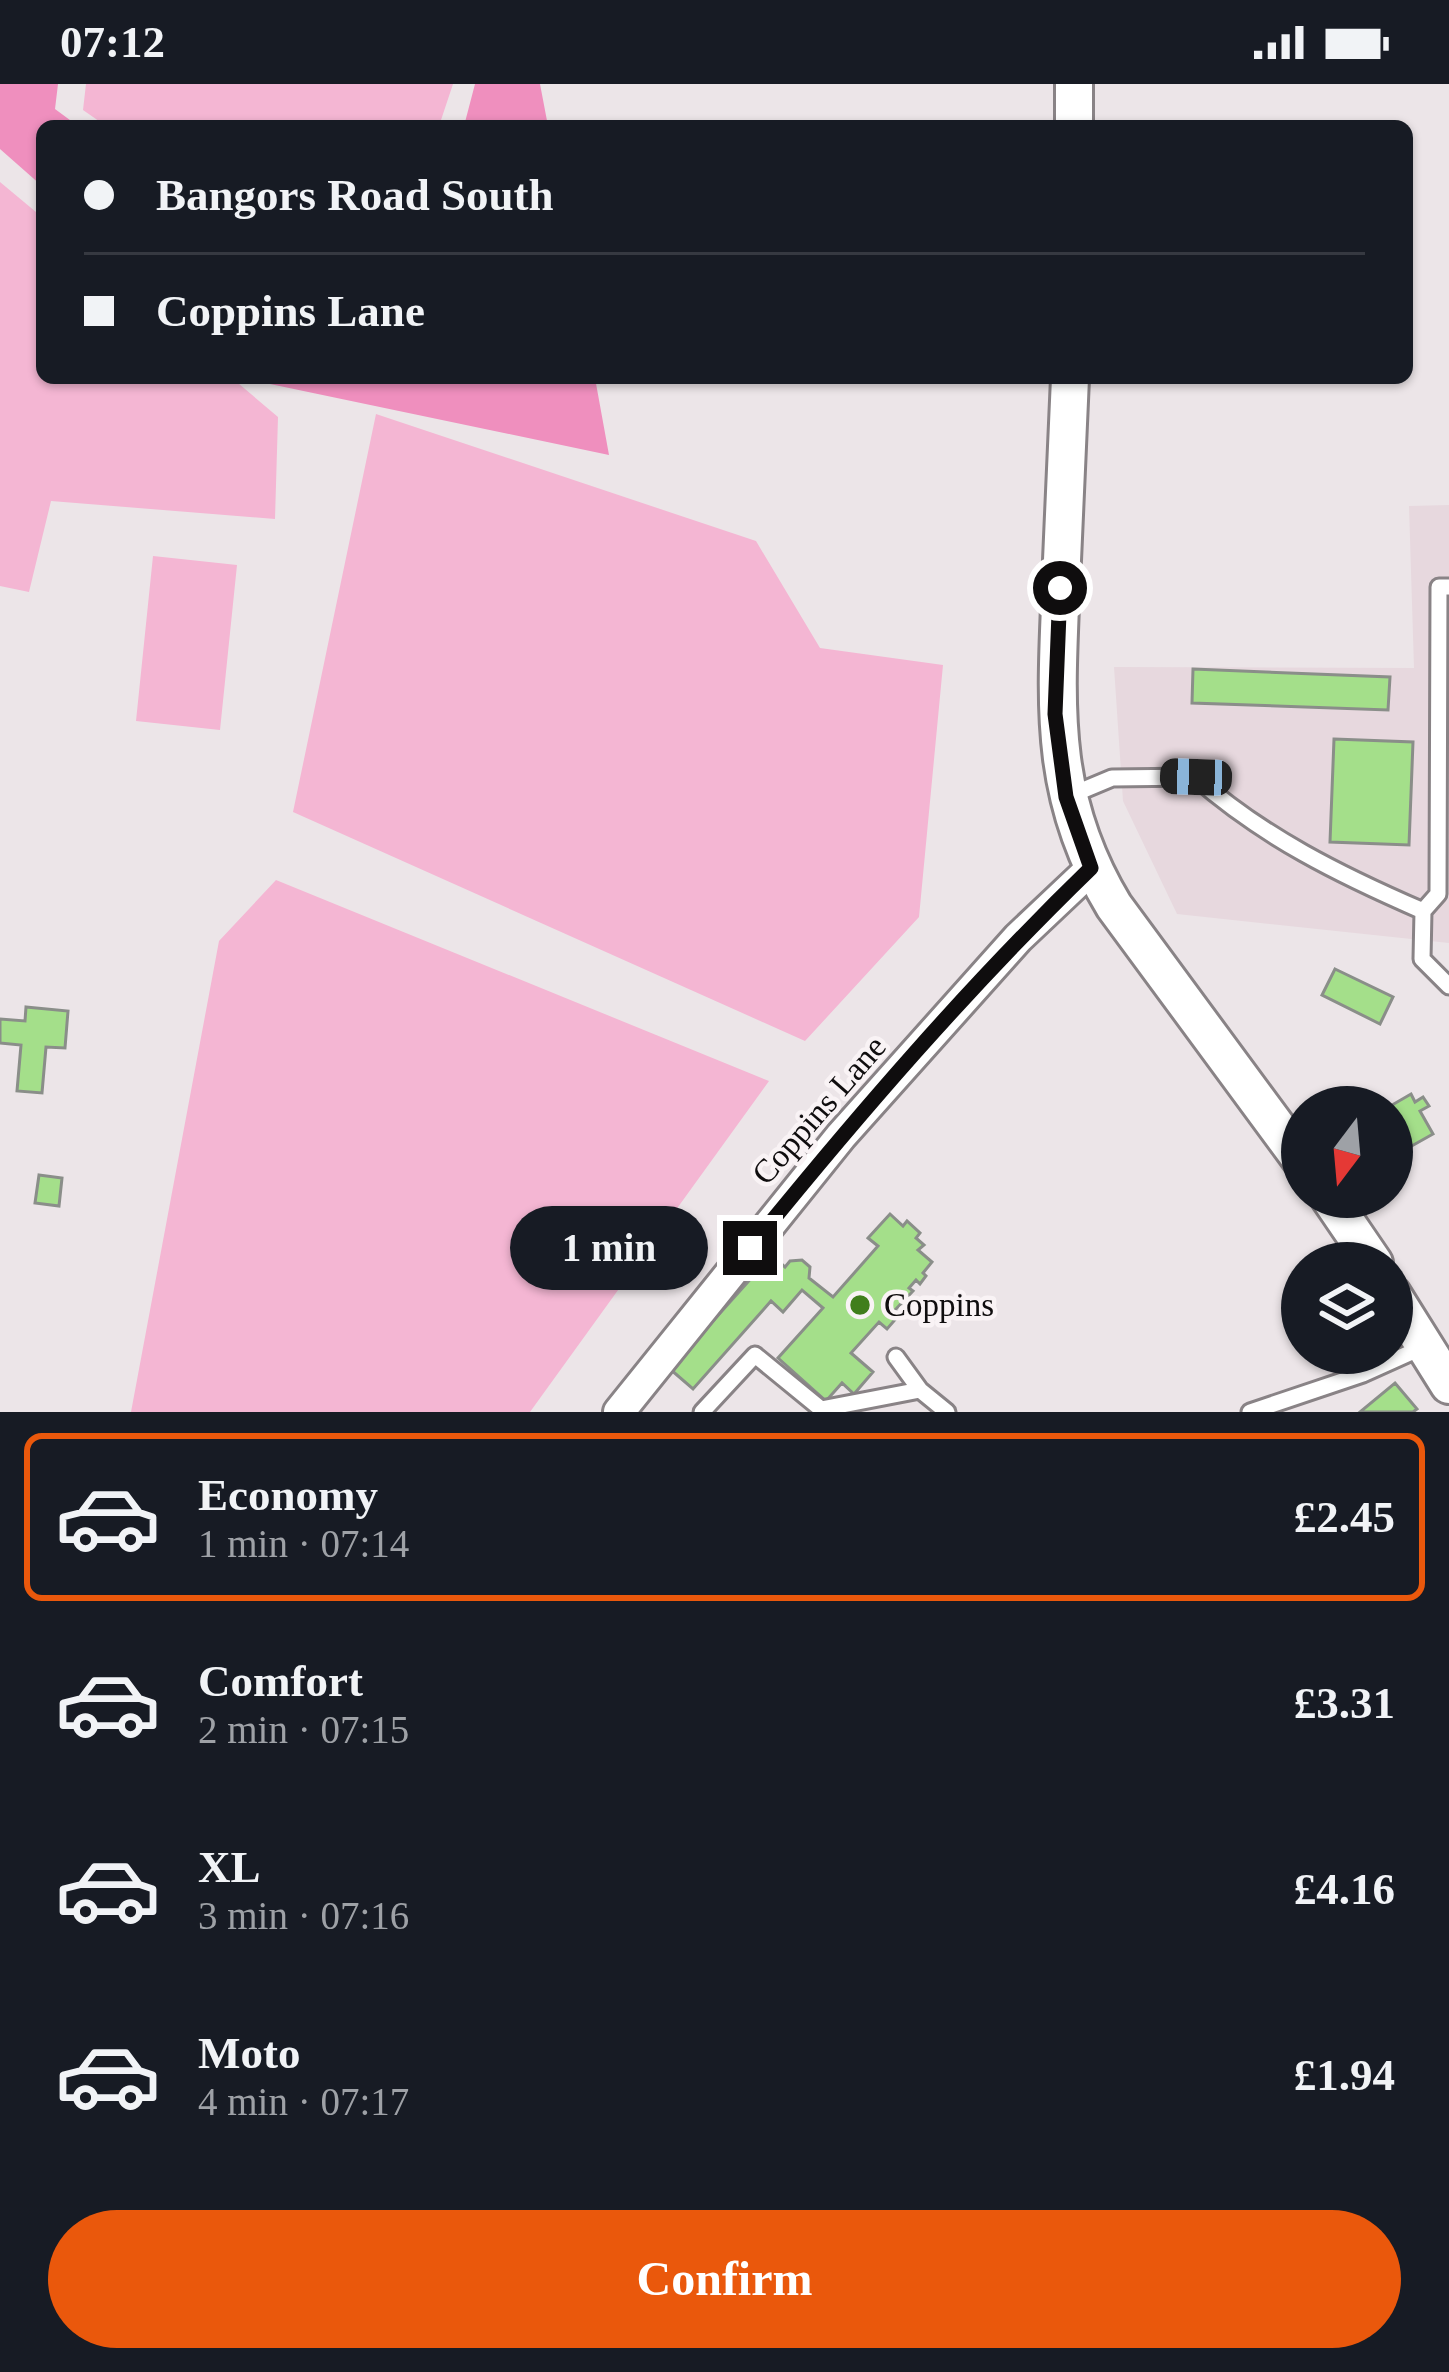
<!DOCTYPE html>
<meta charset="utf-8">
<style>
body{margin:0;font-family:Georgia,serif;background:#20242c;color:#f1f3f6;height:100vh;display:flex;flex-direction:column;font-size:45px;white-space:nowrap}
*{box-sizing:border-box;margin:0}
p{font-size:39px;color:#9ea1a6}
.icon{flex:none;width:66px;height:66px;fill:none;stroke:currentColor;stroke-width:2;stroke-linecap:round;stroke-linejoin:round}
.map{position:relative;height:1328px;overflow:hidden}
.drawer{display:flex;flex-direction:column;background:#171b24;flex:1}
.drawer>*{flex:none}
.banner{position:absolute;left:36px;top:36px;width:1377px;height:264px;border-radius:18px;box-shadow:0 3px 9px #0004;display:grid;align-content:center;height:264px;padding:0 48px;background:#171b24}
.needle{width:78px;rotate:196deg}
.fabs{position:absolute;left:1281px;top:1002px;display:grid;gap:24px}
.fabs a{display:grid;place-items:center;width:132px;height:132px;border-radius:50%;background:#171b24;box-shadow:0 3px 9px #0004;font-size:60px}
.end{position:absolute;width:54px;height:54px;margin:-27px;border:15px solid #0f0d0e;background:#fff;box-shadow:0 0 0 6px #fff}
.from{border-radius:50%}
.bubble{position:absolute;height:84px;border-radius:42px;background:#171b24;box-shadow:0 3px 9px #0004;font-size:39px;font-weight:700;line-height:84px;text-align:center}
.car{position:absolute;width:36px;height:72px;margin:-36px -18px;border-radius:15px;box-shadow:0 0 9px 3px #0007;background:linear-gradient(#222 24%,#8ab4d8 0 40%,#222 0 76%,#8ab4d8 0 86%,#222 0)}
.banner b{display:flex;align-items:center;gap:42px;height:114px;font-size:45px}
.banner b+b{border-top:3px solid #363941}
.banner i{width:30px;height:30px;background:#f1f3f6}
ul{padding:21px 0 0;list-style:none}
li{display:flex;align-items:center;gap:36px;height:168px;margin:0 24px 18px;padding:0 24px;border:6px solid transparent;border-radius:18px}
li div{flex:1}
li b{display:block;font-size:45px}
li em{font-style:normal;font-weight:700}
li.active{border-color:#ea580c}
li>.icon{width:108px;height:108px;stroke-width:1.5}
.primary-button{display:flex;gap:24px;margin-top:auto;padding:24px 48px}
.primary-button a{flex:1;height:138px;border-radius:72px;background:#ea580c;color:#fff;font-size:48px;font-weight:700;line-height:138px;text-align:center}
.status{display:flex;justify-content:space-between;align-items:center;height:84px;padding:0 60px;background:#171b24;direction:ltr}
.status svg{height:33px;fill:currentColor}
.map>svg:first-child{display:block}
</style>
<div class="status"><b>07:12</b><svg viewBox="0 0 49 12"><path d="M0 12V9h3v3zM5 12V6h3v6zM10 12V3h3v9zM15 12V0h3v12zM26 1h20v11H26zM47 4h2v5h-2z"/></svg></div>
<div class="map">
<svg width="1449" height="1328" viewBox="0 0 1449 1328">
<rect width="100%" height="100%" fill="#ece5e8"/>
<!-- built -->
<path fill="#e7d8de" d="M1449,421V859L1177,830L1123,717L1114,583L1414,584L1409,422Z"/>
<!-- green -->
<path fill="#f4b6d3" d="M86,0H453L439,42H106L83,26Z
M0,98L42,133V294H232L278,333L275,435L51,417L29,508L0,502Z
M376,330L756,457L820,564L943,581L919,833L805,957L293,728Z
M153,472L237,481L220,646L136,637Z
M276,796L769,997L530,1328H131L219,857Z"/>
<!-- forest -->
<path fill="#ef8fbe" d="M0,0H58L55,25L78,42H42V102L0,65Z
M475,0H540L548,42H464Z
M263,294H595L609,371L270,300Z"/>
<!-- building -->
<path fill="#a4df8a" stroke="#8a8e89" stroke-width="3" d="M1193,585L1390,593L1388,626L1192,619Z
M1334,655L1413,658L1409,761L1330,758Z
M1335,885L1393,913L1380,940L1322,911Z
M26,923L68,927L65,964L46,963L42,1009L17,1007L21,961L0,959V935L25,937Z
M1411,1010L1415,1018L1423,1013L1429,1022L1420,1027L1433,1050L1392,1073V1021Z
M39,1091L62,1094L59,1122L35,1119Z
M890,1130L903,1142L907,1137L920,1149L916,1154L924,1161L918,1166L932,1178L923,1189L926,1192L920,1200L916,1196L909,1204L913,1207L895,1226L900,1230L887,1245L879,1238L851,1269L873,1288L854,1310L842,1299L826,1317L778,1274L823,1224L802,1206L783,1228L771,1217L693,1305L670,1285L772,1171L785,1183L790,1177L802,1176L810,1183L809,1194L833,1213L878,1162L868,1154Z
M1395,1299L1417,1325L1413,1328H1360Z"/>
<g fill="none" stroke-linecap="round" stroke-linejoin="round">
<!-- service casing -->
<g stroke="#898386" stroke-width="21">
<path id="service" d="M1069,712L1112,694L1195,693C1263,753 1340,791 1423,827L1422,875L1449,902
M1423,827L1438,810L1439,503H1449
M896,1273L920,1306L947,1328
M702,1328L755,1271L821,1325L920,1306
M1250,1328L1363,1290L1423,1263"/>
</g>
<!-- minor casing -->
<g stroke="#898386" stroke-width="36">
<path id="minor" d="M619,1328L841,1052L1018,854L1091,785"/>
</g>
<!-- tertiary casing -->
<g stroke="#898386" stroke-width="42">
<path id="tertiary" d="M1074,0V42
M1070,294C1067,362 1064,430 1061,499C1056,620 1048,713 1114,822L1302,1077
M1329,1113L1374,1179
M1392,1210L1449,1301"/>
</g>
<!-- service -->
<use href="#service" stroke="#fff" stroke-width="15"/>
<!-- minor -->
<use href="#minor" stroke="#fff" stroke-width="30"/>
<!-- tertiary -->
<use href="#tertiary" stroke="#fff" stroke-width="36"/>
</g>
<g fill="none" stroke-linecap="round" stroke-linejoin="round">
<!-- route -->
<path stroke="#0f0d0e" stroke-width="15" d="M750,1164C857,1032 968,903 1091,784L1066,713L1055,630L1060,504"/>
</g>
<!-- markers -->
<circle fill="#407e1c" stroke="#f9f3f5" stroke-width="4.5" cx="860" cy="1221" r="12"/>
<g text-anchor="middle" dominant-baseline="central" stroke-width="9" stroke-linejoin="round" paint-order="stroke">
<!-- street labels -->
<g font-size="33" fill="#0f0d0e" stroke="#f9f3f5">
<text transform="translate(819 1026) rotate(-49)">Coppins Lane</text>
</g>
<!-- poi labels -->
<g font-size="33" fill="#0f0d0e" stroke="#f9f3f5" text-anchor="start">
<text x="884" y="1221">Coppins</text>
</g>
</g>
</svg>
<div class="fabs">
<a><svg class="needle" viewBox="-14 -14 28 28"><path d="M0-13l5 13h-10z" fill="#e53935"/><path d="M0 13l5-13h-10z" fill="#9ea1a6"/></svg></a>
<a><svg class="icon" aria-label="layers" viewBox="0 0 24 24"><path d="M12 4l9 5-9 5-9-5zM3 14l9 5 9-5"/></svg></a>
</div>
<i class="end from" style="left:1060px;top:504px"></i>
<i class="end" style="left:750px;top:1164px"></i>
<div class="bubble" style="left:510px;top:1122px;width:198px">1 min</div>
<i class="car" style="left:1196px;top:693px;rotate:272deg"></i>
<div class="banner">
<b><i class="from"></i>Bangors Road South</b>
<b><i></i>Coppins Lane</b>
</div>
</div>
<section class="drawer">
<ul>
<li class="active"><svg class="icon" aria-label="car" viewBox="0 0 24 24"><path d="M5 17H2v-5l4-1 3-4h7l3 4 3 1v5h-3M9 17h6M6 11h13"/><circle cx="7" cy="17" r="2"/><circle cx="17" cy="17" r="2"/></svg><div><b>Economy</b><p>1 min · 07:14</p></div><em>£2.45</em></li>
<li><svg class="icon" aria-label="car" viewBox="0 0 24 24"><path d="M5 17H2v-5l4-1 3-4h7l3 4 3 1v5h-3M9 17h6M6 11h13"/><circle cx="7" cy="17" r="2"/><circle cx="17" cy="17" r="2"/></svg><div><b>Comfort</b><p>2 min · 07:15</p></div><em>£3.31</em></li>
<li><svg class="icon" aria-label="car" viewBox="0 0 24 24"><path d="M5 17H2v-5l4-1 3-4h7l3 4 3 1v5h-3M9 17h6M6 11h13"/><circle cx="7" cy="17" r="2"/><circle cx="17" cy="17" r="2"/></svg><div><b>XL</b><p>3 min · 07:16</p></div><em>£4.16</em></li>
<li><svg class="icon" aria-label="car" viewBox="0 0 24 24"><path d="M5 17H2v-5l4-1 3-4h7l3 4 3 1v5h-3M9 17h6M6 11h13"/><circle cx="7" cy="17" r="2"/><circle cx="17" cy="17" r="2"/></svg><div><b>Moto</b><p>4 min · 07:17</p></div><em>£1.94</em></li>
</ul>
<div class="primary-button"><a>Confirm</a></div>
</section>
